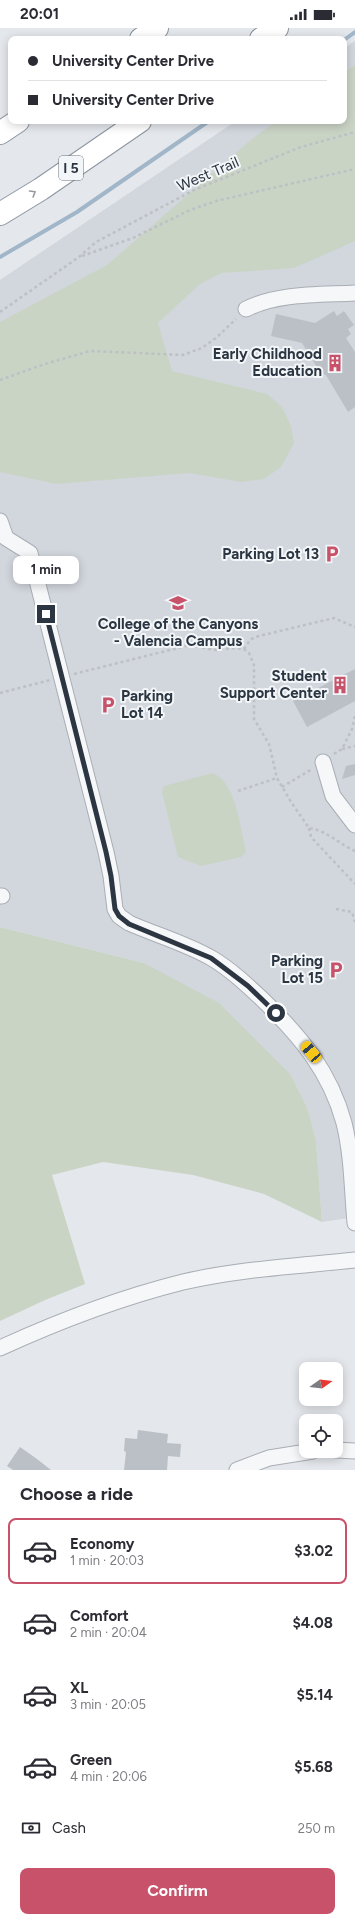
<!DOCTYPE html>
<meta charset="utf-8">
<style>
body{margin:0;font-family:Figtree,sans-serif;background:#f7f7f7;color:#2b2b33;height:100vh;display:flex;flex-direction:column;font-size:15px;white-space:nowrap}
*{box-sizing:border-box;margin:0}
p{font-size:13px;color:#7c7c81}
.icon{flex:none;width:22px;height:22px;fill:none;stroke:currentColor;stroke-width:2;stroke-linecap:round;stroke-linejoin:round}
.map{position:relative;height:1442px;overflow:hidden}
.side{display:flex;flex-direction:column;background:#fff;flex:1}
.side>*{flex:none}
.top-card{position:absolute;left:8px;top:8px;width:339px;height:88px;border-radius:8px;box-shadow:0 2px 10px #0003;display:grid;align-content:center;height:88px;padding:0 20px;background:#fff}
.needle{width:26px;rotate:76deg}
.buttons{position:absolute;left:299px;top:1334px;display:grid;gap:8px}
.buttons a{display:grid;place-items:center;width:44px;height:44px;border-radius:8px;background:#fff;box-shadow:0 2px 10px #0003;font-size:20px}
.end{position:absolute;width:18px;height:18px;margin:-9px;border:5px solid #2c3642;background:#fff;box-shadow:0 0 0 2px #fff}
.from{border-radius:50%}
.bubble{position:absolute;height:28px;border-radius:8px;background:#fff;box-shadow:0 2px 10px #0003;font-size:13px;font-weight:700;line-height:28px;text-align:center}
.car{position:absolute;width:12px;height:24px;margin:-12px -6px;border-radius:5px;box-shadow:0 0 3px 1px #0007;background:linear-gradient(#f5c518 24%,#345 0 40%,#f5c518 0 76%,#345 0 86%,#f5c518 0)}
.top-card b{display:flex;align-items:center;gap:14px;height:38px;font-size:15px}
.top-card b+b{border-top:1px solid #e1e1e2}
.top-card i{width:10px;height:10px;background:#2b2b33}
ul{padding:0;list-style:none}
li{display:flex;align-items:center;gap:12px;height:66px;margin:0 8px 6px;padding:0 12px;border:2px solid transparent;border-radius:8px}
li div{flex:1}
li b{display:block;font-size:15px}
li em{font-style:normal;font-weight:700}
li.active{border-color:#c7526a}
li>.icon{width:36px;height:36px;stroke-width:1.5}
h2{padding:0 20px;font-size:18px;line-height:48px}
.pay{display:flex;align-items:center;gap:10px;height:44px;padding:0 20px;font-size:15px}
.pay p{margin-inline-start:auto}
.action{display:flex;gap:8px;margin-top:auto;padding:8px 20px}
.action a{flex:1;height:46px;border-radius:8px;background:#c7526a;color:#fff;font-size:16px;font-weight:700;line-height:46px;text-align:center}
.status{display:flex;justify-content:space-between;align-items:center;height:28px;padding:0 20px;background:#fff;direction:ltr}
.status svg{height:11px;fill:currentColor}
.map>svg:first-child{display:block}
</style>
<div class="status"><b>20:01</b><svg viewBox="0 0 49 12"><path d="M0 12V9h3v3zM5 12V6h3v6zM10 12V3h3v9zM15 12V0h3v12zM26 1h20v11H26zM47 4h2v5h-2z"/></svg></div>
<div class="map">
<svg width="355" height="1442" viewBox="0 0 355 1442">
<rect width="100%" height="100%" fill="#e4e7eb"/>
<!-- built -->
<path fill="#d2d6dd" d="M355,13V1189L322,1194L316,1112L307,1079L291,1047L144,935L0,899V252L236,93H344V20Z"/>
<!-- green -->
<path fill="#cad4c5" d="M355,37V213L294,240L222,245L200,256L158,295L172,343L267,366L282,379L291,398L294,415L281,439L264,451L241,454L189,445L56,456L0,444V294L107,237L253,110L277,93H344V45Z
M213,745C237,756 240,800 246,824L241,829L201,838L178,829L162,764L164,758Z
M0,899L144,935L219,975L291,1047L307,1079L316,1112L322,1194L264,1166L193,1147L103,1134L52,1147L85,1256L45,1272L0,1293Z"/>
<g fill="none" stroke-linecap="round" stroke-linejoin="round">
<!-- stream -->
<path stroke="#a1b6c8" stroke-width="4" d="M344,12L355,4
M0,229L77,184L209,93"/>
</g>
<!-- building -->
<path fill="#bbc0c7" d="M334,283L337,288L344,283L354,297L348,301L351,306L346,310L355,324V379L348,384L326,347L321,346L302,315L271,308L276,286L315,295Z
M355,641V673L307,699L293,673Z
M355,736V747L342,751L346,738Z
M138,1402L168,1406L167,1415L181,1416L180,1429L168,1428L167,1442H124L126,1424L124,1423L125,1410L137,1411Z
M20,1419L37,1431L51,1442H13L7,1438Z"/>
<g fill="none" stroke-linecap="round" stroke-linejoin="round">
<!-- minor casing -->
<g stroke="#a9aeb5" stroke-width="17">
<path id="minor" d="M246,281C278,265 319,267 355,265
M0,493L6,510L30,525L106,824L111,848L115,881L119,888L129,895C156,907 188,916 213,931C231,942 246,956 262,971C300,1008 330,1043 344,1095C352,1127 352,1162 355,1195
M323,734L333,768L355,797
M0,868H2
M0,1320C59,1293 119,1270 183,1254C239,1241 298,1238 355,1232
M336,1422L355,1423
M237,1442L269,1430L313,1423"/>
</g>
<!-- highway casing -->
<g stroke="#8c95a1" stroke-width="24">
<path id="highway" d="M141,11L157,0
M261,11L277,0
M0,105L18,93
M0,186L41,161L140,93"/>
</g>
<!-- path -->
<path stroke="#bdc1c6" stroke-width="2.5" stroke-dasharray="3 3" stroke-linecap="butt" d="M82,228L133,210L190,182L216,173L355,141
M0,284L79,229L96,214L194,162L301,119L355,104
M0,352L45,336L90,323L183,327L202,320L217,309L236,291
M244,621L250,612L255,609L334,590L355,599
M74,646L190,617L214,622L234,620L244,621L249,625L254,637V691L269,716L277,750L291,774L309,800C326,802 339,816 355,823
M0,665L50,652
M342,721L355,718
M334,726L342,721L352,701L355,688
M282,759L312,741
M238,763L277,750
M309,800L311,809L355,856
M336,881L352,884L355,894"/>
<!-- minor -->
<use href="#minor" stroke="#f6f7f9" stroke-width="15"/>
<!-- highway -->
<use href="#highway" stroke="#fff" stroke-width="22"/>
</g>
<!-- one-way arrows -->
<defs><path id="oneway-chevron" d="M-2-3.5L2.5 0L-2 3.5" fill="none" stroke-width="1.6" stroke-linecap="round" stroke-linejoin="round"/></defs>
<use stroke="#969aa0" href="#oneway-chevron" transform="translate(33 165) rotate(-31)"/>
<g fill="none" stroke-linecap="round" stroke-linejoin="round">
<!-- route -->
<path stroke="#2c3642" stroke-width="5" d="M46,586L106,824L111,848L115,881L119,888L129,896L211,930L248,958L276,985"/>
</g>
<!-- icons -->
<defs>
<g id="building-bare" transform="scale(1.38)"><path d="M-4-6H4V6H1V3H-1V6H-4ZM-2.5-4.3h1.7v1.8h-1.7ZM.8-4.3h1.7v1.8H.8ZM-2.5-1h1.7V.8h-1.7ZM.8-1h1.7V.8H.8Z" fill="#c7526a" stroke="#f3f6f8" stroke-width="2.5" paint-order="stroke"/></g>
<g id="parking-bare" transform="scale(1.38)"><path d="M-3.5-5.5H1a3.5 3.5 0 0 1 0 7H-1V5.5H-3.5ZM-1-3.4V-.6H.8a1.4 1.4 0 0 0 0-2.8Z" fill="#c7526a" stroke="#f3f6f8" stroke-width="2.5" paint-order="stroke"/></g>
<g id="university-bare" transform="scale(1.38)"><path d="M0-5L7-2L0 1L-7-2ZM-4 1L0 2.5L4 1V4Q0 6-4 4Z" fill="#c7526a" stroke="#f3f6f8" stroke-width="2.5" paint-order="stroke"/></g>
</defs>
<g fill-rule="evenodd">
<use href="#building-bare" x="335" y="335"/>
<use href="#parking-bare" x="332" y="526"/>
<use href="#university-bare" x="178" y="575"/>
<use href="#building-bare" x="340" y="657"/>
<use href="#parking-bare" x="108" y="677"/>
<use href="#parking-bare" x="336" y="942"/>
</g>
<g text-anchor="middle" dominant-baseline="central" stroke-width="4" stroke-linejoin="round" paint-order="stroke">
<!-- shield labels -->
<rect fill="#f3f6f8" stroke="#687079" stroke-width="1" x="59" y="128" width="24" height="24" rx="3"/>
<g font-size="14" font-weight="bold" fill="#2c3642">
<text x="71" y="140">I 5</text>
</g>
<!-- street labels -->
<g font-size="15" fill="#2c3642" stroke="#f3f6f8">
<text transform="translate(208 146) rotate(-23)">West Trail</text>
</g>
<!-- poi labels -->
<g font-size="15" font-weight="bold" fill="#2c3642" stroke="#f3f6f8" text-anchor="end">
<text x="322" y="326">Early Childhood<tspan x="322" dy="17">Education</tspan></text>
<text x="319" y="526">Parking Lot 13</text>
<text x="178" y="596" text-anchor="middle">College of the Canyons<tspan x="178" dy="17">- Valencia Campus</tspan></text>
<text x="327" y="648">Student<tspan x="327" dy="17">Support Center</tspan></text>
<text x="121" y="668" text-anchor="start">Parking<tspan x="121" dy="17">Lot 14</tspan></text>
<text x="323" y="933">Parking<tspan x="323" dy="17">Lot 15</tspan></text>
</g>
</g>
</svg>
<div class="buttons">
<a><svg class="needle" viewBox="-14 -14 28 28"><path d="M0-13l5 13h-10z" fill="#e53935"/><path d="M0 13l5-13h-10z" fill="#7c7c81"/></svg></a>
<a><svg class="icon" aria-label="locate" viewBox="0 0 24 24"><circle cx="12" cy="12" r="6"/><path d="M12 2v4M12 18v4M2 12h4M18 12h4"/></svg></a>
</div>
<i class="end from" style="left:276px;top:985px"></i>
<i class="end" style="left:46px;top:586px"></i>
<div class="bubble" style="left:13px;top:528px;width:66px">1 min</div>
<i class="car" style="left:311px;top:1024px;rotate:320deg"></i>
<div class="top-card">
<b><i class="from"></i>University Center Drive</b>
<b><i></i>University Center Drive</b>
</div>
</div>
<section class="side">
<h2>Choose a ride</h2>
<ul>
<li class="active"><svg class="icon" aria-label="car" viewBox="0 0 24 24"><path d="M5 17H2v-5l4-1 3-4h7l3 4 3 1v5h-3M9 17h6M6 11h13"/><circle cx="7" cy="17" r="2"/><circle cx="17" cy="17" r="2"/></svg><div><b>Economy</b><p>1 min · 20:03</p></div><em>$3.02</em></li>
<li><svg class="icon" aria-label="car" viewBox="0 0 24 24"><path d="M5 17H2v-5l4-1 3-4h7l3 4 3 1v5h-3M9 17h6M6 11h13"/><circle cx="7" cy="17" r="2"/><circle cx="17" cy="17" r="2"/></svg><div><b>Comfort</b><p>2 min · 20:04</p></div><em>$4.08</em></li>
<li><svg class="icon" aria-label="car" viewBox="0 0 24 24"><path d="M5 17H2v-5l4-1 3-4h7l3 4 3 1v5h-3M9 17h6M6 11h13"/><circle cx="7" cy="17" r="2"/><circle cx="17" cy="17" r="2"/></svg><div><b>XL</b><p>3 min · 20:05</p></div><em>$5.14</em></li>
<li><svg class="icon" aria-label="car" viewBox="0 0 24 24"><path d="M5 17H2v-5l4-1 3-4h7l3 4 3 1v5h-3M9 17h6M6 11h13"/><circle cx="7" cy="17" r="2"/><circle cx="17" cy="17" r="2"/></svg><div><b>Green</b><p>4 min · 20:06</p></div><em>$5.68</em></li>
</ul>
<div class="pay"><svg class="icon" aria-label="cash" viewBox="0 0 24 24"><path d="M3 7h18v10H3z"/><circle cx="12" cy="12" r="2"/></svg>Cash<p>250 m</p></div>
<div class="action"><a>Confirm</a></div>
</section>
